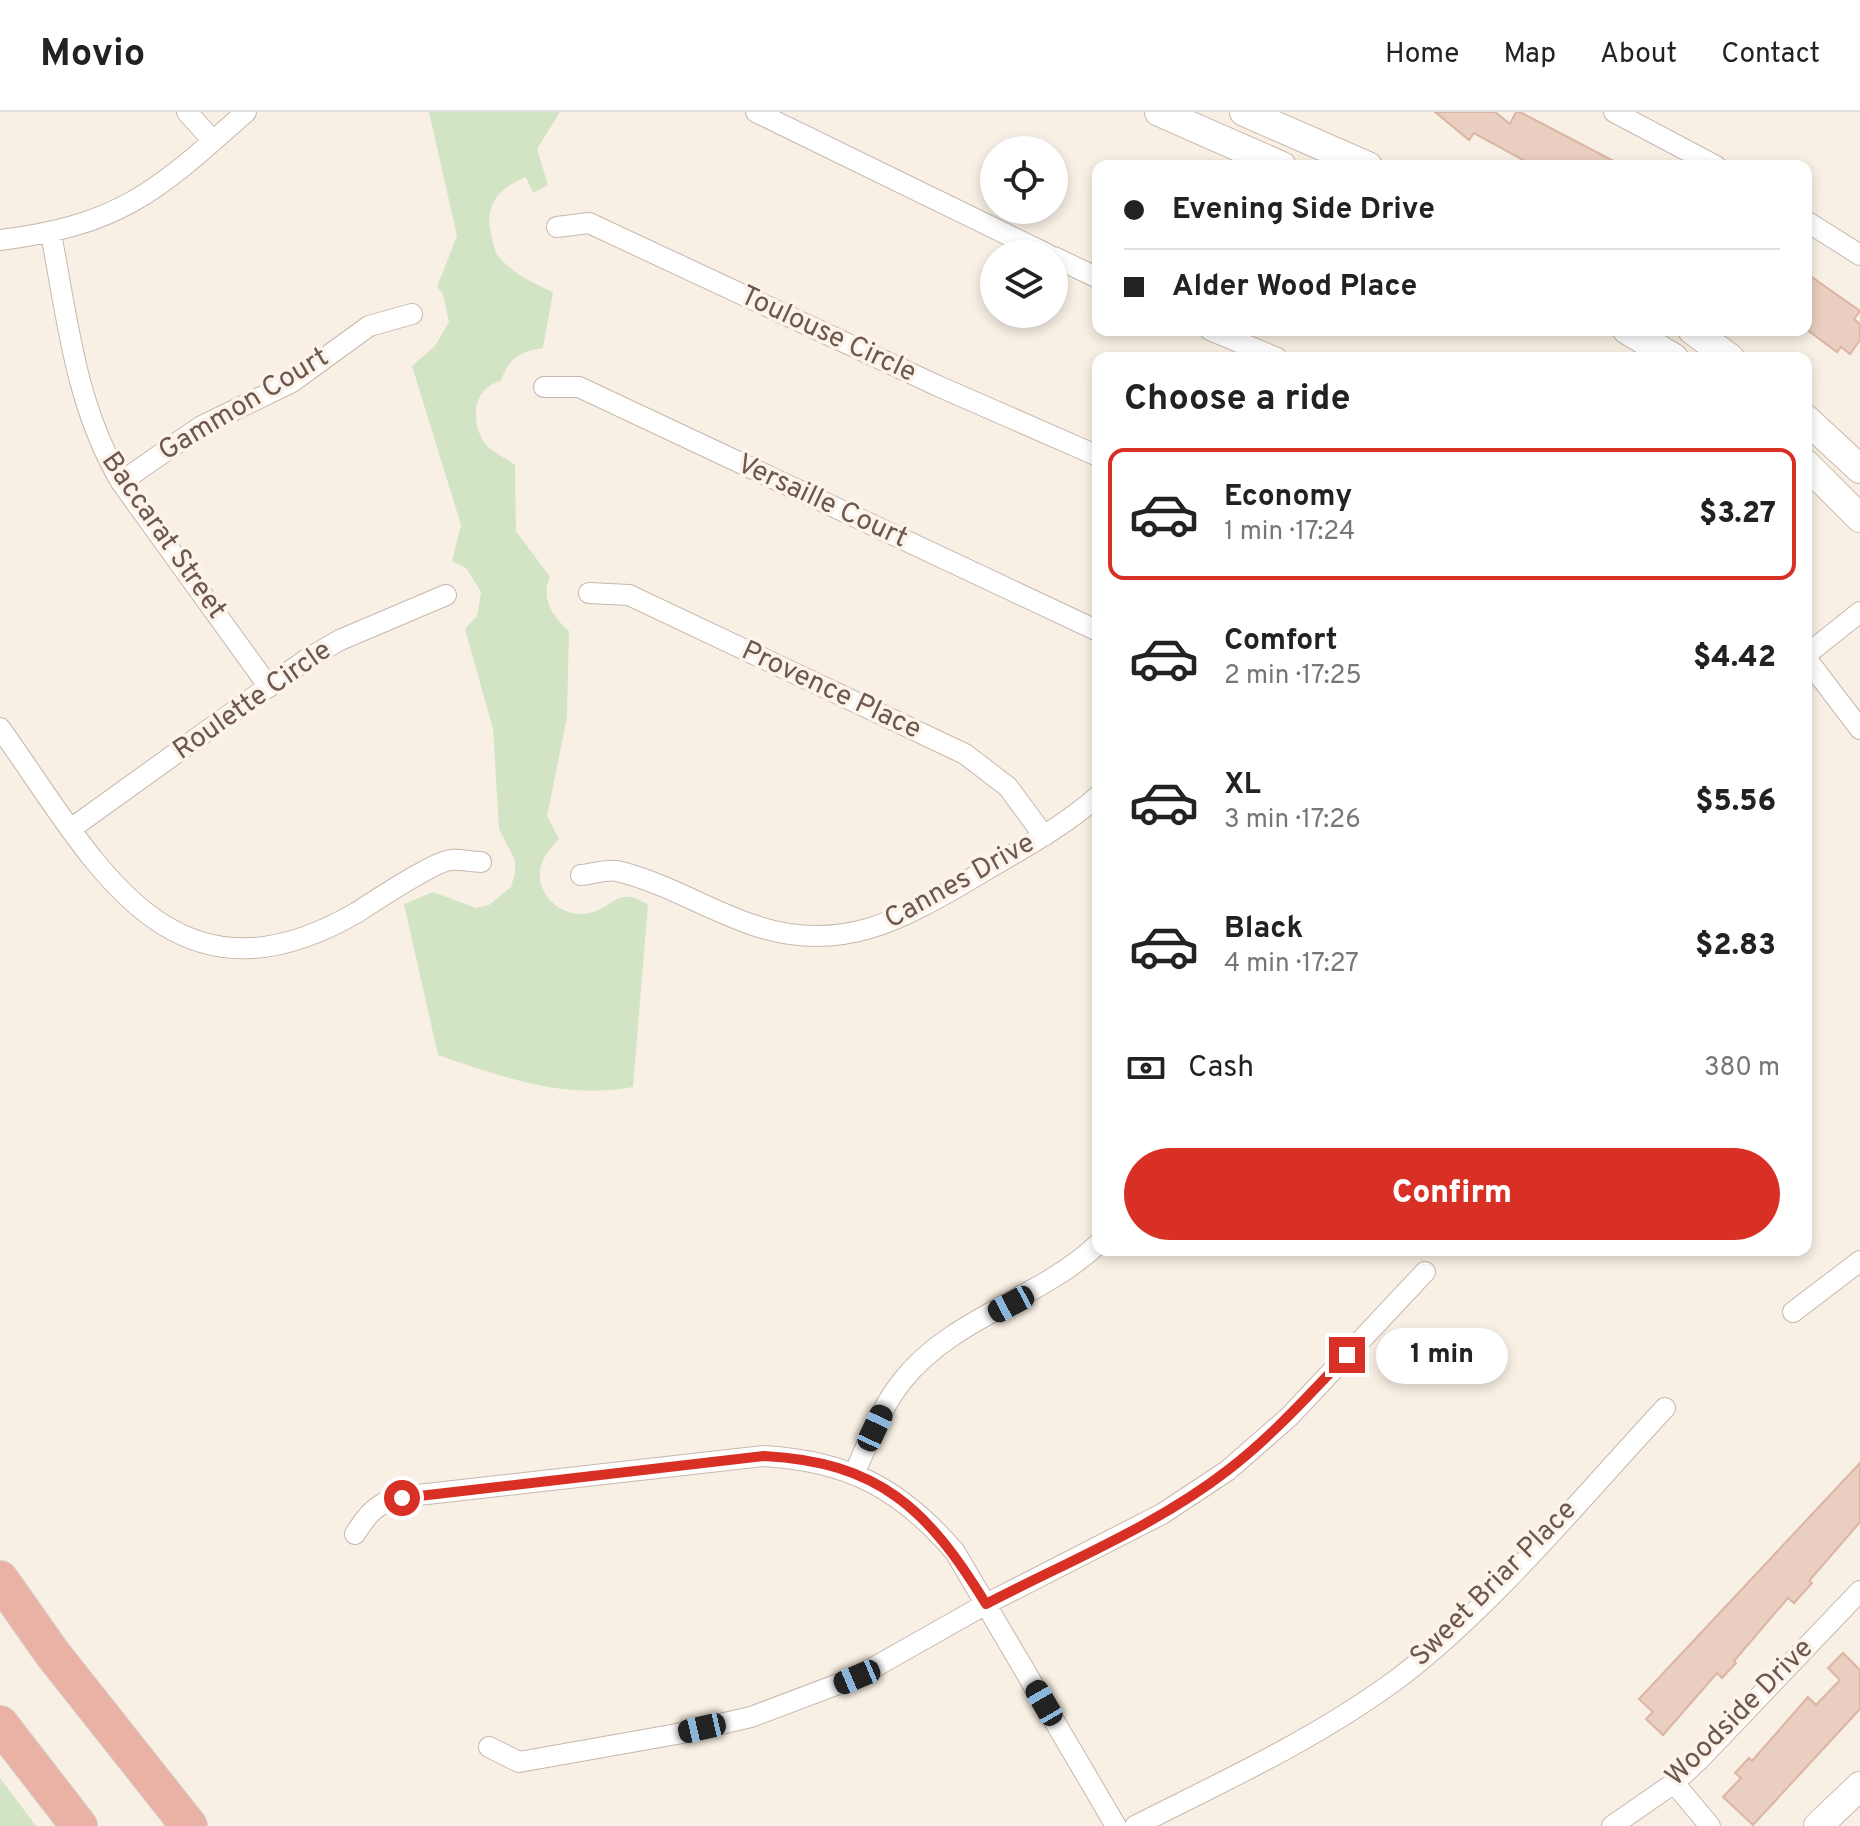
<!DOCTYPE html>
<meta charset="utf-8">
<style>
body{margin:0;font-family:Overpass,sans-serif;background:#f2f2f2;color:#222;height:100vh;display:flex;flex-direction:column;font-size:30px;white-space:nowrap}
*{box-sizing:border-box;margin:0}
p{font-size:26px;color:#767676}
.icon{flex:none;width:44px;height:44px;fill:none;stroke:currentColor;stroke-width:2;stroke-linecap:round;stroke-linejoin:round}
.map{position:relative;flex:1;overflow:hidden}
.panel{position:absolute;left:1092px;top:240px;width:720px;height:904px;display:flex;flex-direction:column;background:#fff;border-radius:16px;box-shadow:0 4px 12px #0003}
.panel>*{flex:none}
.top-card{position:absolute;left:1092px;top:48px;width:720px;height:176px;border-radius:16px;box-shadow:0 4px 12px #0003;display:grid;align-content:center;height:176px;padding:0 32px;background:#fff}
.tools{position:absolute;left:980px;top:24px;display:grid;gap:16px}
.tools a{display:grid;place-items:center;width:88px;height:88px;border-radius:50%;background:#fff;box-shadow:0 4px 12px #0003;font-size:40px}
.end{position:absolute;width:36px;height:36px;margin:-18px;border:10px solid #d93025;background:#fff;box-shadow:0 0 0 4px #fff}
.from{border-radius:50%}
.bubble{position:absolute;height:56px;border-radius:28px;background:#fff;box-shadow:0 4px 12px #0003;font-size:26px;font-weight:800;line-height:56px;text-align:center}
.car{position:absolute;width:24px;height:48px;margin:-24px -12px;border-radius:10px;box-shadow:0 0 6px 2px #0007;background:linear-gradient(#222 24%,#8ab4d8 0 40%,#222 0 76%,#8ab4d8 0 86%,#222 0)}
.top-card b{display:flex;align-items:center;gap:28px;height:76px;font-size:30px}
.top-card b+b{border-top:2px solid #e0e0e0}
.top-card i{width:20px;height:20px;background:#222}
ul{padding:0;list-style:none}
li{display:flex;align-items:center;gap:24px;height:132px;margin:0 16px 12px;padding:0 16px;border:4px solid transparent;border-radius:16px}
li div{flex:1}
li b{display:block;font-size:30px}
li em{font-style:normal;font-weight:800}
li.selected{border-color:#d93025}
li>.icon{width:72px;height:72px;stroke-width:1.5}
h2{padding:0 32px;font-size:36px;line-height:96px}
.pay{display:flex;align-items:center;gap:20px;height:88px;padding:0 32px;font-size:30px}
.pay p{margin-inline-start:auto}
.primary-button{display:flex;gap:16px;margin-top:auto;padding:16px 32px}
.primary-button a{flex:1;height:92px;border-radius:48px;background:#d93025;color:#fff;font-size:32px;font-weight:800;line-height:92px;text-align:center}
header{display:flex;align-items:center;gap:48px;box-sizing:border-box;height:112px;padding:0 40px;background:#fff;border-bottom:2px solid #e0e0e0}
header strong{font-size:38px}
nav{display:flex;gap:44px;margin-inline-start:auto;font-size:28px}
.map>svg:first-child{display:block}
</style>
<header>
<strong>Movio</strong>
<nav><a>Home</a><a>Map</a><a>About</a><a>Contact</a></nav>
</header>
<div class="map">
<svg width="1860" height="1714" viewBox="0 0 1860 1714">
<rect width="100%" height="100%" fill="#f8f0e4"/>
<!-- green -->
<path fill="#d3e4c5" d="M429,0H560L537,37L548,73L533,81L526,65C500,76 484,91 491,122C493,130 494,140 500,146C515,163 533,171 553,180L543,236C520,239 508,247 501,269C473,275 470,309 484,330C490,339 506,346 515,353L516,419L550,465C540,486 553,505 569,519L567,605L547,704L559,727C547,739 536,753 541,772C549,798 578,810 602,796C612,791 618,783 631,785C636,786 643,790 648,792L633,975C565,988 502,965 438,943L404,792L433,780L476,796L489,793L511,775L515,761V748L499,717L493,617L465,517L477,504L481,480L466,456L452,449L461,413L412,254L435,234L449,210L443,182L437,175L457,124Z
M0,1666L36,1714H0Z"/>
<!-- building -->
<path fill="#eacec0" stroke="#dab5a3" stroke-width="2" d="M1435,0H1495L1510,12L1516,0H1520L1623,54H1534L1474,21L1469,28Z
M1806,161L1860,199L1854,207L1860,212V228L1850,242L1841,235L1837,240L1806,217Z
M1860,1351V1410L1809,1469L1812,1471L1794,1491L1788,1486L1734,1549L1736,1551L1722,1566L1717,1561L1663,1623L1646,1607L1653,1600L1639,1587Z
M1843,1541L1860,1558V1597L1753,1713L1723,1685L1741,1666L1735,1661L1749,1646L1752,1649L1808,1585L1816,1593L1840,1568L1828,1556Z"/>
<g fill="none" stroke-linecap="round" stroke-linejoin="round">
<!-- street casing -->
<g stroke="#c8b7ad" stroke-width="22">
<path id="street" d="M187,0L213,29
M756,0L1047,142
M1614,0L1716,54
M1806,109L1860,143
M557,115L589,111L938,274L1098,344
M51,122C68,209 75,292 121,370L269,575
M0,128C122,113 158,78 246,0
M1054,145L1098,166
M1210,218L1277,246
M544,275H579L1098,519
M121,370L200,315L292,270L369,214L412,202
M589,481L629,483L965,642L1008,675L1044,724
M1806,543L1860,500
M1806,546L1860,617
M0,616C94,747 168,909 356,801C373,790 435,749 451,748C460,747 472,750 481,750
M72,716L307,547L340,528L446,483
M581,763C592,762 607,757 617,759C664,770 708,798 753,813C846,845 909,803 986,758C1025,735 1064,714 1098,684
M1793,1200L1860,1149
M855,1360C869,1329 881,1295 903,1268C953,1205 1040,1187 1098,1132
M355,1422C374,1391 383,1389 418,1383L764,1344C848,1349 900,1376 955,1440L1116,1714
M489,1635L519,1650L677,1622L751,1605L857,1565L986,1492L1162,1402L1227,1359L1289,1305L1425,1160
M1674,1671L1710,1714
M1135,1714C1226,1668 1318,1626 1400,1565C1494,1493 1584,1383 1665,1296
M1612,1714L1674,1671L1698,1649L1860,1479"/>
</g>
<!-- secondary casing -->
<g stroke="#cdb9ad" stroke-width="30">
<path id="secondary" d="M1159,0L1282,54
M1244,0L1368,54
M1627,218L1674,246
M1692,218L1730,246
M1806,307L1860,357
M1806,352L1860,406
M1818,1714L1860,1674"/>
</g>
<!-- highway casing -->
<g stroke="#d6d0cd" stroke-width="38">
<path id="highway" d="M0,1467L52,1541L189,1714
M0,1612L79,1714"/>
</g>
<!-- street -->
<use href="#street" stroke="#fff" stroke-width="20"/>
<!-- secondary -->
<use href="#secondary" stroke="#fff" stroke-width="28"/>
<!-- highway -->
<use href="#highway" stroke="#eab2a4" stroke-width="36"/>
</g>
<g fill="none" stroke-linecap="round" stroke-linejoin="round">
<!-- route -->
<path stroke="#d93025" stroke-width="10" d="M402,1386L764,1344C879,1350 928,1397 986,1492C1067,1450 1156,1414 1228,1358C1272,1324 1309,1283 1347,1243"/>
</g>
<g text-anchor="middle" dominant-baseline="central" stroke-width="7" stroke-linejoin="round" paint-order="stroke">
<!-- street labels -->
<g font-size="28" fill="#6d574e" stroke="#fcf4ea">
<text transform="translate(828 223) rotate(25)">Toulouse Circle</text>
<text transform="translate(244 293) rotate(-31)">Gammon Court</text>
<text transform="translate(822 390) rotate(25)">Versaille Court</text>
<text transform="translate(163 424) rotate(55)">Baccarat Street</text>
<text transform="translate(831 579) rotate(25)">Provence Place</text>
<text transform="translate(253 589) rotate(-35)">Roulette Circle</text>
<text transform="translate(960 770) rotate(-29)">Cannes Drive</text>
<text transform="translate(1494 1472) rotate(-45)">Sweet Briar Place</text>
<text transform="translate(1740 1601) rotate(-45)">Woodside Drive</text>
</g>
</g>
</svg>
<div class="tools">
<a><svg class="icon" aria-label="locate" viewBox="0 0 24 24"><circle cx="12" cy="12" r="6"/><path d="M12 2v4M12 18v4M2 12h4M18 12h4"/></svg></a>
<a><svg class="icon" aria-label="layers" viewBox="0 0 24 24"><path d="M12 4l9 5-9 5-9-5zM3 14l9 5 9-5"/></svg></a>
</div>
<i class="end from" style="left:402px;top:1386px"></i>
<i class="end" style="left:1347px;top:1243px"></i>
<div class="bubble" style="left:1376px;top:1216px;width:132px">1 min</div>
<i class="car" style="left:1011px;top:1192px;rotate:242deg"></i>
<i class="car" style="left:875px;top:1316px;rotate:25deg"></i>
<i class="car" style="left:857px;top:1565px;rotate:247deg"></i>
<i class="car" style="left:1044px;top:1591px;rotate:330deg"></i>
<i class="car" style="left:702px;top:1616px;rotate:257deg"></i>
<div class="top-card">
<b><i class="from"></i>Evening Side Drive</b>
<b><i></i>Alder Wood Place</b>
</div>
<section class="panel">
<h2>Choose a ride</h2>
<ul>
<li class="selected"><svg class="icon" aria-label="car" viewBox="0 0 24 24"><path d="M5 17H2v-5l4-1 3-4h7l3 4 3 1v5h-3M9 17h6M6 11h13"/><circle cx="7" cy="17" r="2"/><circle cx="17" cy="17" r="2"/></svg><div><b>Economy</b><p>1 min · 17:24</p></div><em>$3.27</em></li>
<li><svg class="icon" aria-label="car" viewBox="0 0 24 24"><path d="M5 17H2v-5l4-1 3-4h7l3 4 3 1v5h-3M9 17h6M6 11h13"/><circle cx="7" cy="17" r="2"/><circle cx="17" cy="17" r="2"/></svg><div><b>Comfort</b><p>2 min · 17:25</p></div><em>$4.42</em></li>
<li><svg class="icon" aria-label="car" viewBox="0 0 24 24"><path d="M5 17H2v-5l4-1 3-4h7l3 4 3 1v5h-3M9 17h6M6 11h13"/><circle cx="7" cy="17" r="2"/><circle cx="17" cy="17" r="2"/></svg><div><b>XL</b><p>3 min · 17:26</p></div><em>$5.56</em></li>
<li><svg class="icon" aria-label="car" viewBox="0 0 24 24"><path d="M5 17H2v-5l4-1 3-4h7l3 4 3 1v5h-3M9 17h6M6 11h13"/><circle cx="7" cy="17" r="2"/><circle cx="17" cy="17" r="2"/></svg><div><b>Black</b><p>4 min · 17:27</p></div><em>$2.83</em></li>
</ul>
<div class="pay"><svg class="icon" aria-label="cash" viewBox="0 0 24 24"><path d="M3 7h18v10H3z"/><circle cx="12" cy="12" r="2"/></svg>Cash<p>380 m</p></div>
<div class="primary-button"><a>Confirm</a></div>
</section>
</div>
